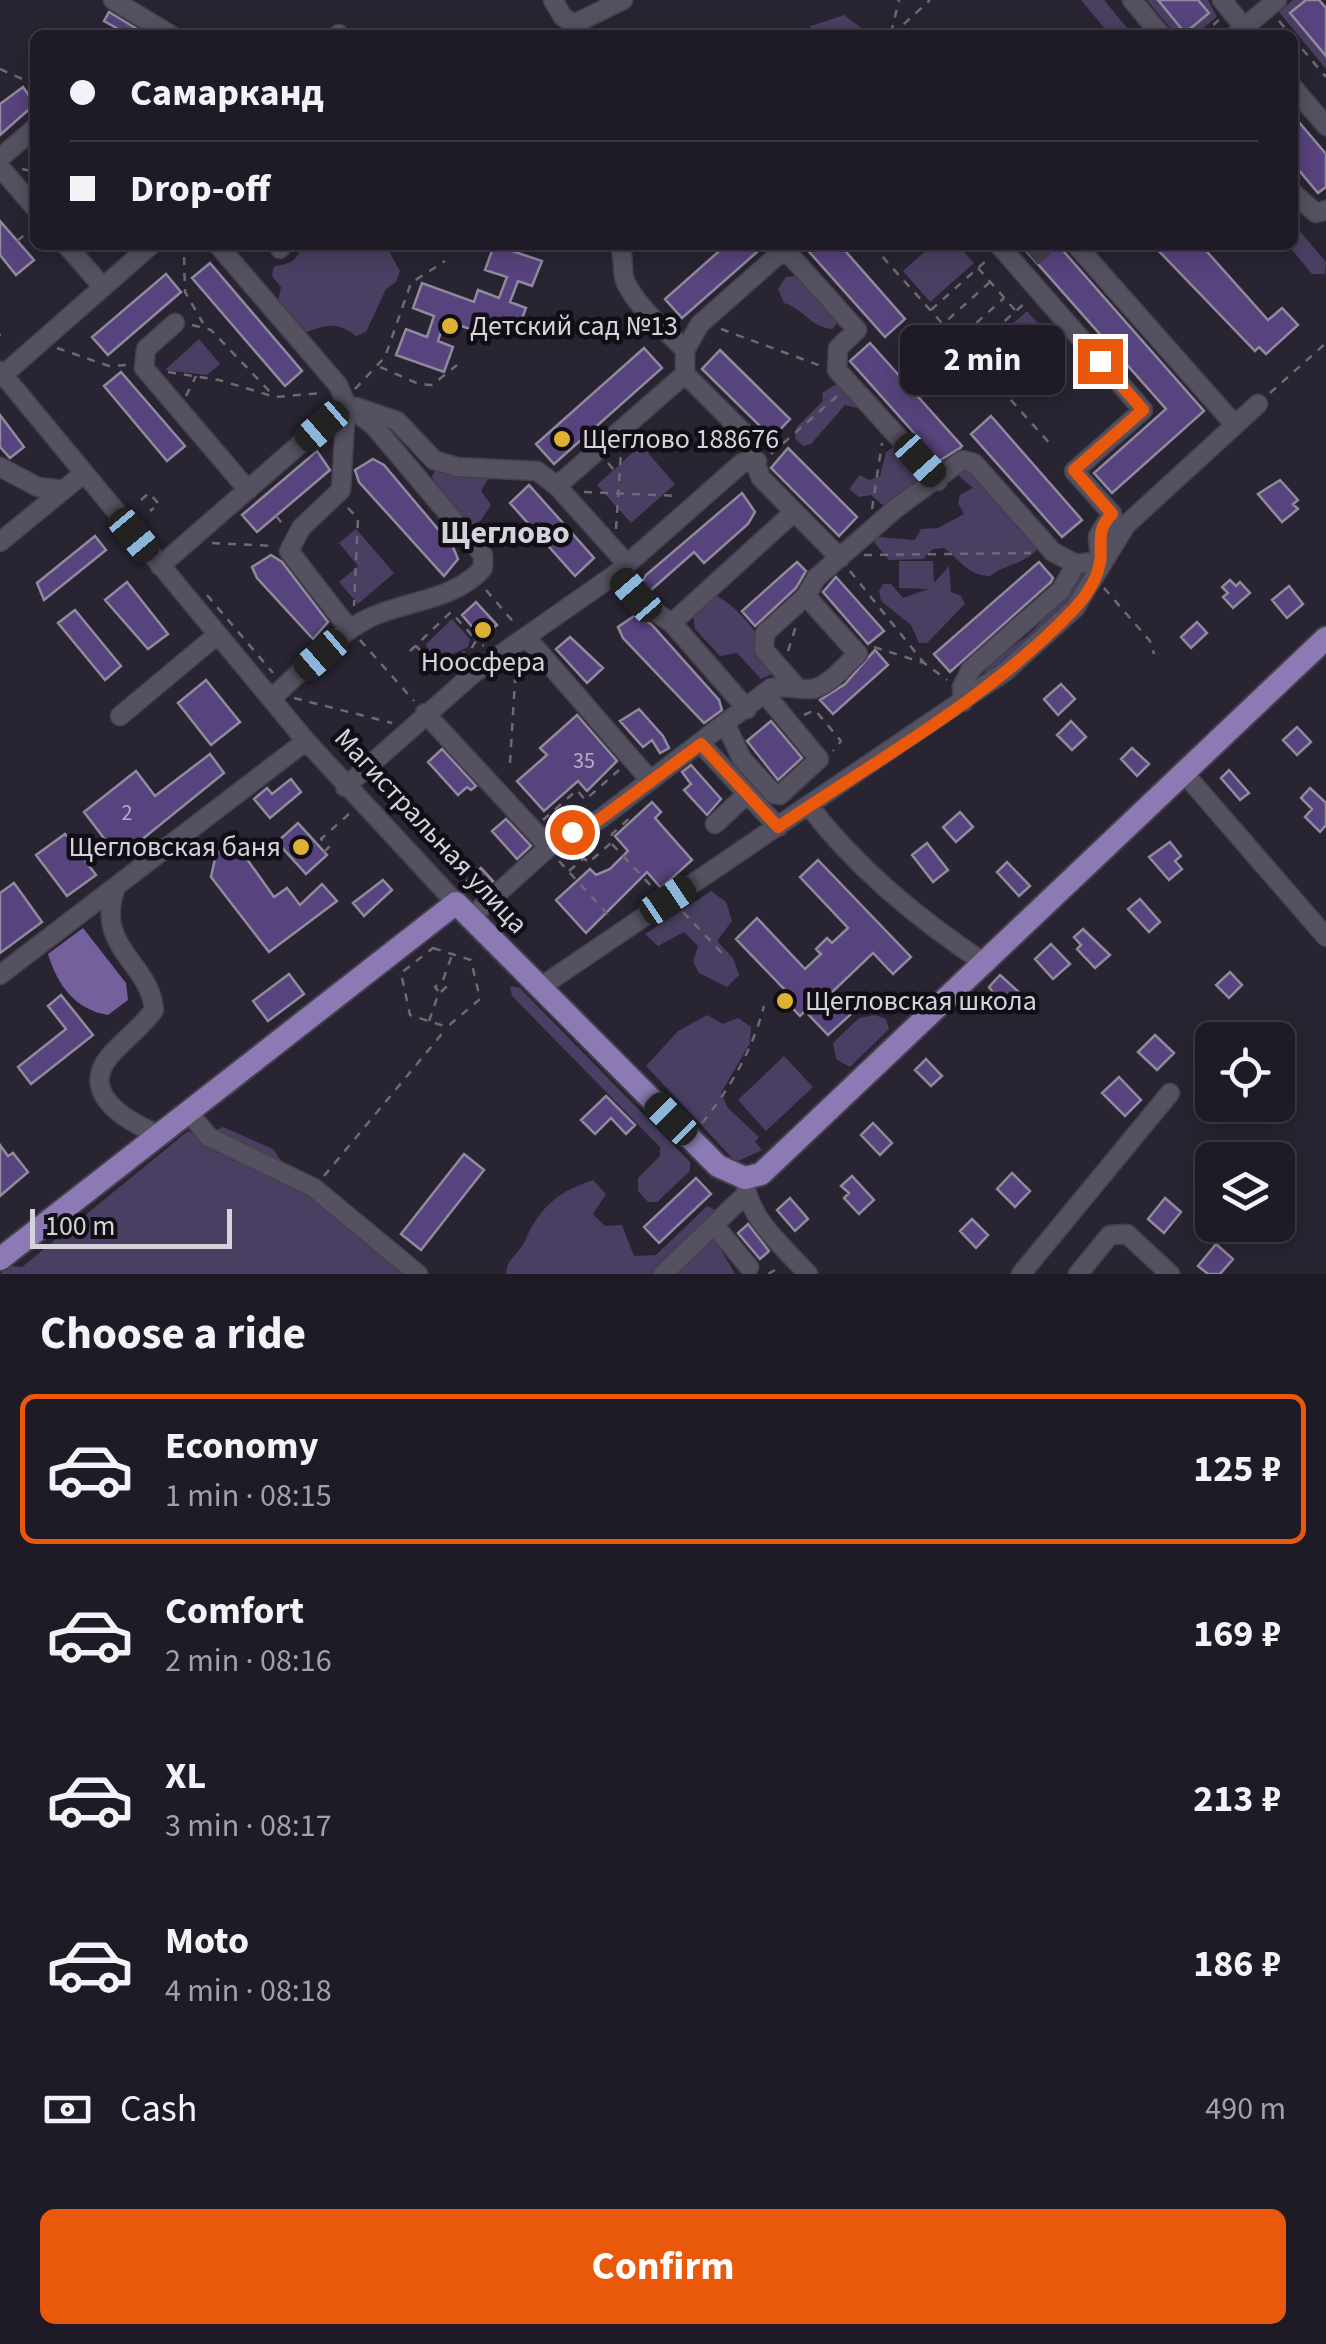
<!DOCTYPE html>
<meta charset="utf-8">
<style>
body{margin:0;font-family:"Source Sans 3",sans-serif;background:#26242e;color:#f1f3f6;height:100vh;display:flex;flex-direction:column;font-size:38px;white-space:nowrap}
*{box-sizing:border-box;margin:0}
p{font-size:32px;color:#a1a1a7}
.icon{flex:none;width:55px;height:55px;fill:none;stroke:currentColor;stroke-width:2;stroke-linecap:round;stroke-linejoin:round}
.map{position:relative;height:1274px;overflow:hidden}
.panel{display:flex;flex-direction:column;background:#1e1b26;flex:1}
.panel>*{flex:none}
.hud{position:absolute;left:30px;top:30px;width:1268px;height:220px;border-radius:15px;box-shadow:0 5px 25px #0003,0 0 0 2px #3c3943;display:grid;align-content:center;height:220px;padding:0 40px;background:#1e1b26}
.buttons{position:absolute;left:1195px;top:1022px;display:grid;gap:20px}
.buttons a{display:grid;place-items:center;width:100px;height:100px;border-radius:15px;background:#1e1b26;box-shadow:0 5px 25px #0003,0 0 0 2px #3c3943;font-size:50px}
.scale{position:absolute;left:30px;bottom:25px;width:202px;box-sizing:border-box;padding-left:10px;border:5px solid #d4d2db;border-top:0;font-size:28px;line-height:35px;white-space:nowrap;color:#d4d2db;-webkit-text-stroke:8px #110f15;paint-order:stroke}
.end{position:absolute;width:45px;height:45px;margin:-22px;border:12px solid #ea580c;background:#fff;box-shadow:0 0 0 5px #fff}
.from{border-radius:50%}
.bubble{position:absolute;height:70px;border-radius:15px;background:#1e1b26;box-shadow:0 5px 25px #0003,0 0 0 2px #3c3943;font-size:32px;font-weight:700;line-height:70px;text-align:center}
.car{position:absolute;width:30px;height:60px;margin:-30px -15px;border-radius:12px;box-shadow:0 0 8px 2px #0007;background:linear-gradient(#222 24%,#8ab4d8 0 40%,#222 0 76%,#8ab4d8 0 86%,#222 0)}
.hud b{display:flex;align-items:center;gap:35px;height:95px;font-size:38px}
.hud b+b{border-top:2px solid #3c3943}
.hud i{width:25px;height:25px;background:#f1f3f6}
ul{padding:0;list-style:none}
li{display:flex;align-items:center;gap:30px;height:150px;margin:0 20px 15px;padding:0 20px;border:5px solid transparent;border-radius:15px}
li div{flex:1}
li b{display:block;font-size:38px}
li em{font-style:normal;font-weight:700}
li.selected{border-color:#ea580c}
li>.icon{width:90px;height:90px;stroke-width:1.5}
h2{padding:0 40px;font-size:45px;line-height:120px}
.pay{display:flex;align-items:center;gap:25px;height:110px;padding:0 40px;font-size:38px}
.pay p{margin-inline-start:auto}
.button{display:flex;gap:20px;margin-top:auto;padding:20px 40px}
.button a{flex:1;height:115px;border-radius:15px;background:#ea580c;color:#fff;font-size:40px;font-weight:700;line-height:115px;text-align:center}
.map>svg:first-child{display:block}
</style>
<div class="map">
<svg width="1326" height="1274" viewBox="0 0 1326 1274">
<rect width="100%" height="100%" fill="#282432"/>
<!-- green -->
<path fill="#4a3f62" d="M1081,0H1104L1133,35H1110Z
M1147,0H1158L1185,33L1209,14L1198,0H1208L1217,17L1195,35H1176Z
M1293,0H1306L1291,14L1326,56V69L1279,12Z
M844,15L864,30V35H809L811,26Z
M1293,223L1326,262L1325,274H1312L1288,245H1292Z
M301,245L388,249L400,271L396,282L386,289L366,332L356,336C336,321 326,325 304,333L277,307L281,287L272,276L274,266C290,264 298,261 301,245Z
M932,245H958L974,263L930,302L903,271Z
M797,276L836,313L839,321L832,329C810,327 804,309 784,303L778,289L786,277Z
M1027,311L1053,340L1004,384L978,355Z
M199,339L220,364L207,375L165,370Z
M835,385L845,386L862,404L857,408L845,405L811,444L803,446L795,439L796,428L823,401L822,393Z
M641,445L675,484L631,523L597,485Z
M895,446L905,450L910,463L920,469L922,478L916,487L885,507L871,495L859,497L849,489L860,475L869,480L880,476L886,452Z
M438,465L492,472L481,491L491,505L479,523L468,526L437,491L432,476Z
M964,466L972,468L1038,548C1028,563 1005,564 990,576C966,575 961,560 944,548L933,549L923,559L889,560L874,542L878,537L915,540L921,529L938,528L964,514L958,503L960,495L973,488L959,476Z
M356,529L394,573L358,604L339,582L358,566L339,543Z
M899,561H933L934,583L949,566L951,592L961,596L965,604L927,643H919L911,625L881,601L879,591L883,584H891L903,598L928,589L899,588Z
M1083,574C1081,598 1007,669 984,675L987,664C1003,650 1023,643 1037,626C1051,609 1057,579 1083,574Z
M714,594C746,612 762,640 779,671L761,679L737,653L720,656L695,629L693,613Z
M452,619L470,639L468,647L440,660L432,659L426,644Z
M711,891L726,902L732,921L717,941L733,958L739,975L727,987L699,973L693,962L698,946L684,932L658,946L645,934Z
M510,986L520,988L690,1162V1171L657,1202H648L638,1191V1178L660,1156V1147L512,996Z
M707,1015L723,1024L738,1018L751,1027L750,1043L721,1093L728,1108L759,1137L755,1142L762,1150L736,1162L646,1066L678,1031Z
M875,1015L886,1019L889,1029L850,1067L836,1059L833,1043L859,1018Z
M784,1056L813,1087L766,1131L738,1100Z
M223,1127L273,1149L297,1184L409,1274H0L10,1266L22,1267L188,1131L201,1138Z
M593,1180L606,1194L593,1214L605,1226L622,1225L634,1256L656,1255L707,1206L715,1210L653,1274H506C507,1258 519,1254 525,1241C540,1207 557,1192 593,1180Z
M705,1241H716L735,1274H672Z"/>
<!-- water -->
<path fill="#74609d" d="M83,928L126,983L128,1000L108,1015C75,1010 57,984 48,954Z"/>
<!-- building -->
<path fill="#57437d" stroke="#908b9c" stroke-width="2.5" d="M1158,0H1198L1209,13L1185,33Z
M1306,0H1319L1326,8V56L1290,13Z
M109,12L147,35H129L104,21Z
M23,87L35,104L0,135V104Z
M1292,114L1326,154V187L1318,193L1292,162Z
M0,221L34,260L16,275L0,255Z
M494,245L542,261L532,286L518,281L510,302L526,308L516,334L493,325L489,336L445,320L438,341L453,347L444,372L396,355L406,329L427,337L434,316L413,308L422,283L474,302L478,290L499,298L507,277L485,270Z
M726,245H765L682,318L665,299Z
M803,245H840L905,319L885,337Z
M1021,245H1058L1204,411L1112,493L1094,473L1166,409Z
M1153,245H1201L1268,320L1282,308L1298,325L1266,354L1259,347L1255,351Z
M210,263L302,371L285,386L192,278Z
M166,274L181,292L108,355L92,337Z
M870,343L962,446L960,448L939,461L850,361Z
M644,348L662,368L554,464L536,444Z
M720,350L790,419L772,438L702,369Z
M121,372L185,446L167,461L104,386Z
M0,415L24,447L10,458L0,447Z
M991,416L1082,520L1062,537L971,434Z
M788,448L857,517L839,536L771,468Z
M317,451L330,470L257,532L242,515Z
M373,459L384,465L453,547L458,559L444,576L359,482L355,470Z
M1280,480L1298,500L1293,504L1298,509L1282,522L1258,494Z
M529,485L594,558L575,576L510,503Z
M742,493L755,512L748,524L704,563L694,552L650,591L642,583L646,575Z
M95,536L106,550L44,600L37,583Z
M271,555L282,562L328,622L313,639L257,578L252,567Z
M797,562L806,571L796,588L755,626L742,611Z
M1039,562L1053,578L1051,582L950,672L934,654Z
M836,577L884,631L868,644L823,592Z
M1230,580L1236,586L1240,582L1250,593L1233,608L1223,597L1228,593L1222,587Z
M127,582L168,634L148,649L105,600Z
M1289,586L1303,604L1287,618L1272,600Z
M476,602L497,625L482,638L462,615Z
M75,610L121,666L105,680L58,623Z
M637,614L652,625L719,700L722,710L704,723L623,638L618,627Z
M1197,622L1207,633L1191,648L1181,637Z
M570,637L603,668L587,683L556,649Z
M875,650L888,665L833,714L820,700L845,684Z
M206,680L240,722L211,745L178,703Z
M1061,684L1075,699L1058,715L1044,699Z
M639,709L663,736L669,748L660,753L652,740L643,747L620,721Z
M577,715L617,761L587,791L578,781L544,811L517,781L547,755L540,748Z
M771,721L802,758L778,780L747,741Z
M1071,721L1086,737L1072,750L1057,735Z
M1297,727L1311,742L1297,755L1283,740Z
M1132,748L1149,764L1137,776L1121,759Z
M442,749L476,786L471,790L467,787L458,795L428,762Z
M210,754L224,773L119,858L84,812L136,771L155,796Z
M691,765L721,799L707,815L684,790L691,784L682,772Z
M1229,770L1249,793L1240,800L1221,778Z
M291,779L301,792L270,818L254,799L267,788L272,794Z
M1310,788L1326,803V825L1320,832L1305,817L1312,809L1301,798Z
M652,802L661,812L655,818L692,860L661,888L647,872L586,933L556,900L590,869L596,875L610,869L628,851L615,836Z
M960,812L973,827L956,842L943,827Z
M506,819L531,846L517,859L492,831Z
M298,823L327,855L306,874L277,842Z
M65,834L96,875L67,896L36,855Z
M234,841L274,897L287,888L300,905L322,884L337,901L269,952L211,877L216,854Z
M1170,842L1181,856L1175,861L1182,869L1169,880L1149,857Z
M927,843L948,870L933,882L912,855Z
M818,860L911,957L893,974L873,953L830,994L850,1015L828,1035L805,1011L800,1016L780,995L785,990L736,939L757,918L805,969L821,954L816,949L827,938L832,943L848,928L800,877Z
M1007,862L1030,886L1019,896L997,872Z
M481,868L493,881L476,892L467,881Z
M383,880L392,890L364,916L353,903Z
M14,883L42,922L0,953V893Z
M1140,899L1160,922L1149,932L1128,909Z
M1083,929L1110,955L1095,968L1077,949L1081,945L1074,937Z
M1051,944L1070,964L1053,979L1035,959Z
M1230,972L1242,985L1229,998L1216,985Z
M289,974L304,994L268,1021L253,1001Z
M1000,975L1022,995L1007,1011L989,987Z
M61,995L93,1035L31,1084L18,1067L66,1029L48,1006Z
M1155,1035L1174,1053L1157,1070L1138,1052Z
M926,1059L942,1076L931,1086L915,1070Z
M1119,1077L1141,1100L1125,1116L1102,1093Z
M606,1096L635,1125L626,1134L611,1118L595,1134L581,1120Z
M873,1123L892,1143L880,1155L861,1135Z
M0,1145L8,1156L13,1153L28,1172L0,1196Z
M464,1154L484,1170L421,1250L401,1234Z
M1012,1173L1030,1191L1015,1207L997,1189Z
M852,1176L874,1200L859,1214L844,1198L849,1193L841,1186Z
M696,1178L711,1194L659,1243L644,1227Z
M790,1198L808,1219L795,1231L777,1210Z
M1165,1198L1181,1212L1164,1233L1148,1219Z
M972,1219L988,1235L976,1248L960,1231Z
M748,1224L769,1251L760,1259L738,1233Z
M1216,1244L1233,1259L1220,1274H1208L1198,1266Z"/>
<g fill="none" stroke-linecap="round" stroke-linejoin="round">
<!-- minor-tunnel -->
<path stroke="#423e4b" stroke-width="18" stroke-dasharray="18 9" stroke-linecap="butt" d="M1032,258L1047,245"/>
<!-- minor casing -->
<g stroke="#44404c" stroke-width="21">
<path id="minor" d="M113,0L171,35
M553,0L563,17L574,24L623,0
M1132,0L1161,35
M1222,0L1250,35
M339,35V34
M1235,35L1277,0
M1292,86L1326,126
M0,158L35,128
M0,167L35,208
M1292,192L1316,213L1326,210
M66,245L103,287
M218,245L338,385L346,404L374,426L483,555V568C454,601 407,600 369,618C333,636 301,672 271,699
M619,245C626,259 620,270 626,283C638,308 666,330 685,350
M999,245L1143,410L1074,471L1112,514L1098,536L1100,561
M1076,245L1235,425
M280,249L283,245
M175,323L146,349L144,368L248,490
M0,371L306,741L456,903
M3,375L151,245
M346,404L341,490L301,528L289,551L350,630
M356,407L397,421L434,460L457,467L537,471L557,486L627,564
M0,467L38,487L63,490
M557,486L685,374
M0,542L83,474
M840,558L761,478L744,433L685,374V350L700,324L778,255L789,254L857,330L838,348L837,370L938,481
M160,566L346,404
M617,573L646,606L672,623L747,709
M672,623L794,512
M526,637L650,780
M794,684L764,650L765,633L806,596L816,578L895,509L962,460L974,463L1053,552L1076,564L1100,561
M963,702L962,687L971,669L1061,590L1076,564
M425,713L549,847
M120,716L217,635
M726,725L742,759L774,794L780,795L819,759L765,694
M701,744L778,827
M1184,773L1326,937
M345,787L474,673L617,573L742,463L757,461
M809,806C858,870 919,920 986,964
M715,824L747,794
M116,887C93,947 150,962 154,1010C141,1028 123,1040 109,1057C78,1095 130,1123 160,1135
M470,918L549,847L600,819L771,688C790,685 797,690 811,689C828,688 846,664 858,654L806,596
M0,975L306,741
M539,988L1006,671L1075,608L1126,525L1258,404
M189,1113L209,1137L314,1188L418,1274
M745,1178C745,1216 784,1247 808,1274
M714,1225L749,1267
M663,1274L745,1195
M1021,1274L1170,1093
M1078,1274L1110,1235L1127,1234L1170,1274"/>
</g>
<!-- major casing -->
<g stroke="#44404c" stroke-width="26">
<path id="major" d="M0,1259L456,903L718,1166L745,1178L761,1174L1326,638"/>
</g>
<!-- path -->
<path stroke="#6d6a76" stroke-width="2.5" stroke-dasharray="8 8" stroke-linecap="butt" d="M1279,21L1291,35
M891,33L899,0
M892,35L930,0
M1201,35L1219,20
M1292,37L1326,77
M0,69L35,85
M1325,153L1326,152
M22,169L35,172
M17,241L35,227
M193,245L184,253L185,292L203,323
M872,245L1052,446
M978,268L1015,310
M990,282L942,325L938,340L945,345L954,343L1004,298
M931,310L988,259
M192,325L211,330L274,396
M721,329L821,366
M0,335H1
M57,348L109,366L126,365
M969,353L1026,302
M380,367L419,384L432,385L457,365
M168,372L219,380L275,397L322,393
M355,389L385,357L411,283L445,261
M1270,393L1326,343
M186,396L196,376
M771,454L837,396
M608,463L619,476
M584,492L680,496
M141,500L149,493L159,504L150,511
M348,508L358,519L354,606
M872,509L882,443
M276,516L285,527
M616,529L621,452
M212,543L274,546
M864,555L1031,553
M850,571L924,663
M1104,588L1150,641L1154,654
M486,590L516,625
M207,595L273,673
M360,640L414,701
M416,646L435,665
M874,647L924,663L947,680
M410,651L451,612L477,641
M788,651L796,626
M430,672L471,649L476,641L484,646
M294,698L392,723
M804,715L815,710L841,741L833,751
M510,763L516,664
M543,820L577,790L585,800L619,770
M612,844L654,889
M324,852L329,847L321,839L349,814
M559,861L611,918
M569,871L584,858L588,863L611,843L612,834L633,815
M683,912L723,954
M433,948L471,960L480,999L447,1027L410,1015L401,973Z
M441,992L448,985L444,981
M429,1021L439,992L435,987L443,980L452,955
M702,1123C731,1087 752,1051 764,1006
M324,1176L446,1029
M768,1274L780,1267"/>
<!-- minor -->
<use href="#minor" stroke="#555160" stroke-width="18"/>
<!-- major -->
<use href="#major" stroke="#8d7ab5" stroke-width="22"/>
</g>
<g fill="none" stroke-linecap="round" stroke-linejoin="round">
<!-- route -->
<path stroke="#ea580c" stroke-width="12" d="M572,832L600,819L701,744L778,827C878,759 990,698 1074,609C1086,596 1097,580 1100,562C1103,541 1095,531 1112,514L1074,470L1143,410L1100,361"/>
</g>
<!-- markers -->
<g fill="#ddb133" stroke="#110f15" stroke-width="4">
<circle cx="450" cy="326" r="10"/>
<circle cx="562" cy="439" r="10"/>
<circle cx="483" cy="630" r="10"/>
<circle cx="301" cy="847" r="10"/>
<circle cx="785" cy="1001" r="10"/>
</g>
<g text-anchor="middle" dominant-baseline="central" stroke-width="9" stroke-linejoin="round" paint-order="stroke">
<!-- number labels -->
<g font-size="22" fill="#b5aec4">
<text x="584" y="761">35</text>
<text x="127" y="813">2</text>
</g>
<!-- poi labels -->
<g font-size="28" fill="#d4d2db" stroke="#110f15" text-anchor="start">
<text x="470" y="326">Детский сад №13</text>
<text x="582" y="439">Щеглово 188676</text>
<text x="483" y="662" text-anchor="middle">Ноосфера</text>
<text x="281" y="847" text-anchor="end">Щегловская баня</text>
<text x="805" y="1001">Щегловская школа</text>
</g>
<!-- street labels -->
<g font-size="28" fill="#d4d2db" stroke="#110f15">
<text transform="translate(431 831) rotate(47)">Магистральная улица</text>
</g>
<!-- quarter labels -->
<g font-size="32" font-weight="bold" fill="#d4d2db" stroke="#110f15">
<text x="505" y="533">Щеглово</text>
</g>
</g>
</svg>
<div class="buttons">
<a><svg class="icon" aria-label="locate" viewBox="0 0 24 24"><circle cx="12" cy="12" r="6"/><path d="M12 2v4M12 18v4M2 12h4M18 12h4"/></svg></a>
<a><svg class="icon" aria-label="layers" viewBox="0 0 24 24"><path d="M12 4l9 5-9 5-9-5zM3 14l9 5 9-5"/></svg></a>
</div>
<div class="scale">100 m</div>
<i class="end from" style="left:572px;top:832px"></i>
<i class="end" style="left:1100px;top:361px"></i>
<div class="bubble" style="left:900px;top:325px;width:165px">2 min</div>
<i class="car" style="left:322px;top:426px;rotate:229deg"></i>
<i class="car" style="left:920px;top:460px;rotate:138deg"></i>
<i class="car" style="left:134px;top:535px;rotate:140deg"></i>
<i class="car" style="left:636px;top:595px;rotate:319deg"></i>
<i class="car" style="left:321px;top:655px;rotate:229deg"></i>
<i class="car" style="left:668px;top:900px;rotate:56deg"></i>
<i class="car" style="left:671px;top:1119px;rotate:315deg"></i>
<div class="hud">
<b><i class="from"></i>Самарканд</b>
<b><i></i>Drop-off</b>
</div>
</div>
<section class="panel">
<h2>Choose a ride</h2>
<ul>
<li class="selected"><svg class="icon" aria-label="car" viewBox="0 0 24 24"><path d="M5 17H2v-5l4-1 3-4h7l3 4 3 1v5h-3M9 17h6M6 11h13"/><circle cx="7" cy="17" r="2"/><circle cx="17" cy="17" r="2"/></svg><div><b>Economy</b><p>1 min · 08:15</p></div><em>125 ₽</em></li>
<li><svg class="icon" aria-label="car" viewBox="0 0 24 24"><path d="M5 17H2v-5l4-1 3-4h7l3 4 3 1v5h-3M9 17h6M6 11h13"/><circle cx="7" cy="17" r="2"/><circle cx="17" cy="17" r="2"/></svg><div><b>Comfort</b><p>2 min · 08:16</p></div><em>169 ₽</em></li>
<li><svg class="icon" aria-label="car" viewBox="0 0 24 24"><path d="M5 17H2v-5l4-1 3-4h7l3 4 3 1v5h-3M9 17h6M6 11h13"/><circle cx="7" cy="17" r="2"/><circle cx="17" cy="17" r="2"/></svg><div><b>XL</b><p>3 min · 08:17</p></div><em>213 ₽</em></li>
<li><svg class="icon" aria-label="car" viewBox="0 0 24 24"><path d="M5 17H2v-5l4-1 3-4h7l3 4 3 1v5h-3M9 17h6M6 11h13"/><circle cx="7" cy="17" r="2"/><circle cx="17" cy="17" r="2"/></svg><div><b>Moto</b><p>4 min · 08:18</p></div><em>186 ₽</em></li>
</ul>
<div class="pay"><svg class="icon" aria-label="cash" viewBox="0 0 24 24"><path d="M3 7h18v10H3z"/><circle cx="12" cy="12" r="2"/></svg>Cash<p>490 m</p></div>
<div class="button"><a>Confirm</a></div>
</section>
